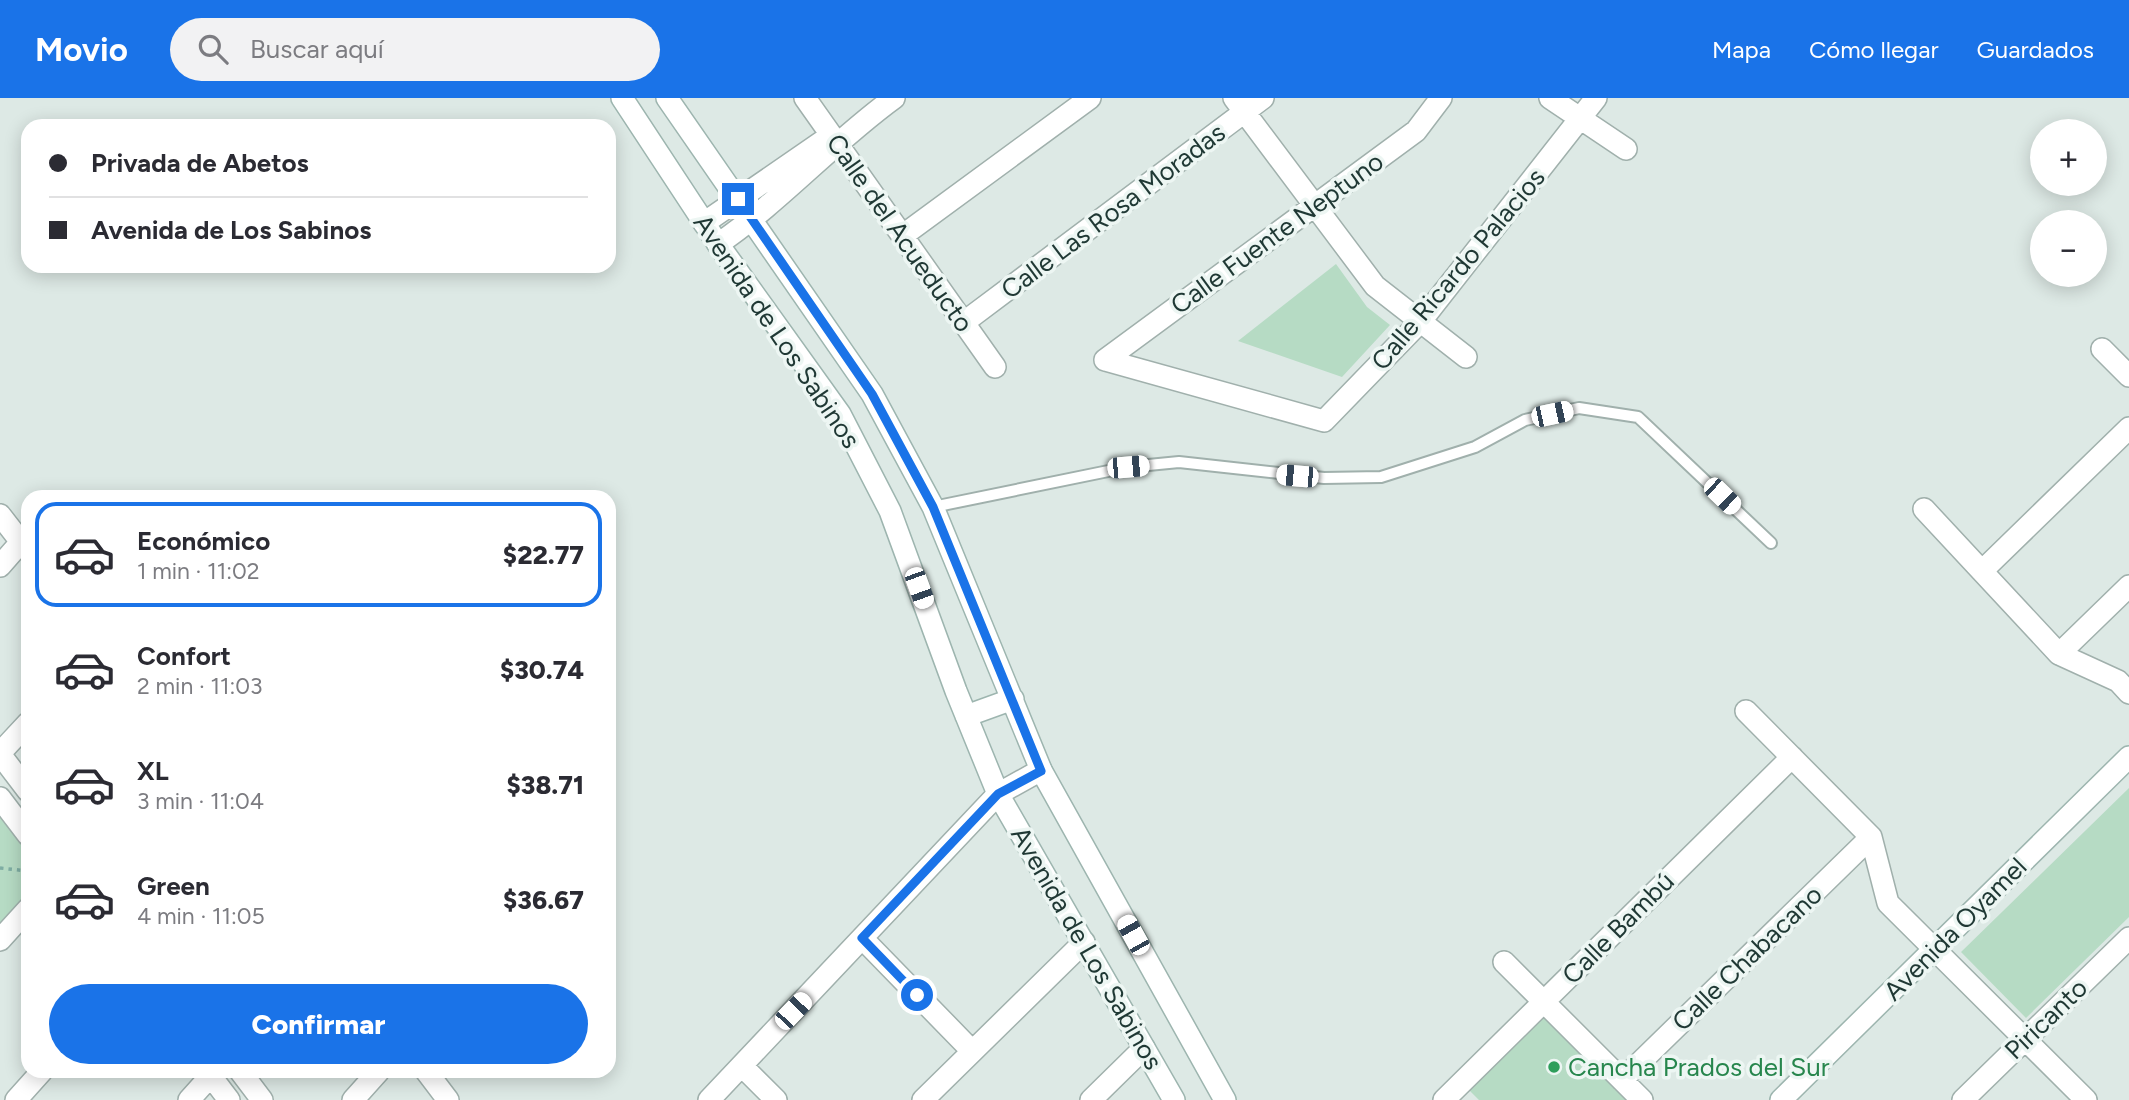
<!DOCTYPE html>
<html lang="es">
<meta charset="utf-8">
<style>
body{margin:0;font-family:Figtree,sans-serif;background:#f2f2f3;color:#2b2b33;height:100vh;display:flex;flex-direction:column;font-size:26px;white-space:nowrap}
*{box-sizing:border-box;margin:0}
p{font-size:23px;color:#7c7c81}
.icon{flex:none;width:38px;height:38px;fill:none;stroke:currentColor;stroke-width:2;stroke-linecap:round;stroke-linejoin:round}
.map{position:relative;flex:1;overflow:hidden}
.panel{position:absolute;left:21px;top:392px;width:595px;height:588px;display:flex;flex-direction:column;background:#fff;border-radius:21px;box-shadow:0 4px 18px #0003}
.panel>*{flex:none}
.guide{position:absolute;left:21px;top:21px;width:595px;height:154px;border-radius:21px;box-shadow:0 4px 18px #0003;display:grid;align-content:center;height:154px;padding:0 28px;background:#fff}
.buttons{position:absolute;left:2030px;top:21px;display:grid;gap:14px}
.buttons a{display:grid;place-items:center;width:77px;height:77px;border-radius:50%;background:#fff;box-shadow:0 4px 18px #0003;font-size:35px}
.end{position:absolute;width:32px;height:32px;margin:-16px;border:9px solid #1a73e8;background:#fff;box-shadow:0 0 0 4px #fff}
.from{border-radius:50%}
.car{position:absolute;width:21px;height:42px;margin:-21px -10px;border-radius:9px;box-shadow:0 0 5px 2px #0007;background:linear-gradient(#fff 24%,#345 0 40%,#fff 0 76%,#345 0 86%,#fff 0)}
.guide b{display:flex;align-items:center;gap:24px;height:66px;font-size:26px}
.guide b+b{border-top:2px solid #e1e1e2}
.guide i{width:18px;height:18px;background:#2b2b33}
ul{padding:12px 0 0;list-style:none}
li{display:flex;align-items:center;gap:21px;height:105px;margin:0 14px 10px;padding:0 14px;border:4px solid transparent;border-radius:21px}
li div{flex:1}
li b{display:block;font-size:26px}
li em{font-style:normal;font-weight:800}
li.selected{border-color:#1a73e8}
li>.icon{width:63px;height:63px;stroke-width:1.5}
.action{display:flex;gap:14px;margin-top:auto;padding:14px 28px}
.action a{flex:1;height:80px;border-radius:42px;background:#1a73e8;color:#fff;font-size:28px;font-weight:800;line-height:80px;text-align:center}
header{display:flex;align-items:center;gap:42px;box-sizing:border-box;height:98px;padding:0 35px;background:#1a73e8;color:#fff}
header strong{font-size:33px}
nav{display:flex;gap:38px;margin-inline-start:auto;font-size:24px}
.search{width:490px;height:63px;background:#f2f2f3;display:flex;align-items:center;gap:18px;box-sizing:border-box;padding:0 24px;border-radius:38px;color:#7c7c81;font-size:26px}
.map>svg:first-child{display:block}
</style>
<header>
<strong>Movio</strong>
<div class="search"><svg class="icon" aria-label="search" viewBox="0 0 24 24"><circle cx="10" cy="10" r="6"/><path d="M15 15l6 6"/></svg>Buscar aquí</div>
<nav><a>Mapa</a><a>Cómo llegar</a><a>Guardados</a></nav>
</header>
<div class="map">
<svg width="2129" height="1002" viewBox="0 0 2129 1002">
<rect width="100%" height="100%" fill="#dde9e5"/>
<!-- green -->
<path fill="#b6dbc4" d="M1336,166L1367,209L1390,227L1342,279L1238,243Z
M2129,690V819L2026,920L1961,854Z
M0,710L28,747V798L0,829Z
M1545,915L1631,1002H1479L1468,991Z"/>
<g fill="none" stroke-linecap="round" stroke-linejoin="round">
<!-- lane casing -->
<g stroke="#a0b0ac" stroke-width="14">
<path id="lane" d="M933,409L1128,369L1179,364L1324,380L1381,379L1475,349L1525,322L1579,310L1638,319L1771,445"/>
</g>
<!-- street casing -->
<g stroke="#a0b0ac" stroke-width="24">
<path id="street" d="M805,0L995,269
M1234,0L1375,188L1466,259
M1550,0L1626,51
M704,125L826,41
M902,138L1090,0
M718,146C781,103 832,45 894,0
M963,225L1263,0
M2102,251L2129,278
M1105,262L1324,323L1421,223L1596,0
M1105,262L1416,33L1441,0
M1924,411L2059,556L2118,583L2129,595
M0,417L28,453
M0,468L21,444
M1982,473L2129,330
M2059,556L2129,488
M1746,613L1871,739L1888,805L2086,1002
M0,655L28,625
M0,656L28,693
M0,700L28,737
M862,840L972,953
M0,842L28,811
M1504,864L1642,1002
M742,968L776,1002
M207,973L229,1002
M240,973L262,1002
M426,973L448,1002
M1622,982L1871,739
M16,1002L42,973
M189,1002L215,973
M353,1002L379,973
M709,1002L998,696L1041,672
M923,1002L1084,844
M1091,1002L1144,950
M1444,1002L1792,659
M1963,1002L2129,840"/>
</g>
<!-- secondary casing -->
<g stroke="#9db5af" stroke-width="24">
<path id="secondary" d="M622,0L718,146L840,316L890,413L956,593L998,696L1174,1002
M667,0L872,296L933,409L1041,672L1225,1002
M966,618L1013,601
M1781,1002L2129,659"/>
</g>
<!-- path -->
<path stroke="#7eada3" stroke-width="3.5" stroke-dasharray="3.5 5" stroke-linecap="butt" d="M0,770L28,773"/>
<!-- lane -->
<use href="#lane" stroke="#fff" stroke-width="10"/>
<!-- street -->
<use href="#street" stroke="#fff" stroke-width="21"/>
<!-- secondary -->
<use href="#secondary" stroke="#fff" stroke-width="21"/>
</g>
<g fill="none" stroke-linecap="round" stroke-linejoin="round">
<!-- route -->
<path stroke="#1a73e8" stroke-width="9" d="M738,101L872,296L933,409L1041,673L998,696L862,840L917,897"/>
</g>
<!-- markers -->
<circle fill="#2e9e5b" stroke="#edf6f3" stroke-width="2.5" cx="1554" cy="969" r="7"/>
<g text-anchor="middle" dominant-baseline="central" stroke-width="7" stroke-linejoin="round" paint-order="stroke">
<!-- street labels -->
<g font-size="26" fill="#1f3834" stroke="#edf6f3">
<text transform="translate(1113 113) rotate(-37)">Calle Las Rosa Moradas</text>
<text transform="translate(900 135) rotate(55)">Calle del Acueducto</text>
<text transform="translate(1277 135) rotate(-36)">Calle Fuente Neptuno</text>
<text transform="translate(1458 171) rotate(-50)">Calle Ricardo Palacios</text>
<text transform="translate(777 233) rotate(56)">Avenida de Los Sabinos</text>
<text transform="translate(1618 830) rotate(-45)">Calle Bambú</text>
<text transform="translate(1955 831) rotate(-45)">Avenida Oyamel</text>
<text transform="translate(1087 850) rotate(60)">Avenida de Los Sabinos</text>
<text transform="translate(1747 860) rotate(-44)">Calle Chabacano</text>
<text transform="translate(2046 921) rotate(-44)">Piricanto</text>
</g>
<!-- leisure labels -->
<g font-size="26" fill="#27864d" stroke="#edf6f3" text-anchor="start">
<text x="1568" y="969">Cancha Prados del Sur</text>
</g>
</g>
</svg>
<div class="buttons">
<a>+</a>
<a>−</a>
</div>
<i class="end from" style="left:917px;top:897px"></i>
<i class="end" style="left:738px;top:101px"></i>
<i class="car" style="left:1552px;top:316px;rotate:78deg"></i>
<i class="car" style="left:1128px;top:369px;rotate:85deg"></i>
<i class="car" style="left:1297px;top:378px;rotate:275deg"></i>
<i class="car" style="left:1722px;top:398px;rotate:134deg"></i>
<i class="car" style="left:919px;top:490px;rotate:160deg"></i>
<i class="car" style="left:1133px;top:837px;rotate:331deg"></i>
<i class="car" style="left:793px;top:913px;rotate:44deg"></i>
<div class="guide">
<b><i class="from"></i>Privada de Abetos</b>
<b><i></i>Avenida de Los Sabinos</b>
</div>
<section class="panel">
<ul>
<li class="selected"><svg class="icon" aria-label="car" viewBox="0 0 24 24"><path d="M5 17H2v-5l4-1 3-4h7l3 4 3 1v5h-3M9 17h6M6 11h13"/><circle cx="7" cy="17" r="2"/><circle cx="17" cy="17" r="2"/></svg><div><b>Económico</b><p>1 min · 11:02</p></div><em>$22.77</em></li>
<li><svg class="icon" aria-label="car" viewBox="0 0 24 24"><path d="M5 17H2v-5l4-1 3-4h7l3 4 3 1v5h-3M9 17h6M6 11h13"/><circle cx="7" cy="17" r="2"/><circle cx="17" cy="17" r="2"/></svg><div><b>Confort</b><p>2 min · 11:03</p></div><em>$30.74</em></li>
<li><svg class="icon" aria-label="car" viewBox="0 0 24 24"><path d="M5 17H2v-5l4-1 3-4h7l3 4 3 1v5h-3M9 17h6M6 11h13"/><circle cx="7" cy="17" r="2"/><circle cx="17" cy="17" r="2"/></svg><div><b>XL</b><p>3 min · 11:04</p></div><em>$38.71</em></li>
<li><svg class="icon" aria-label="car" viewBox="0 0 24 24"><path d="M5 17H2v-5l4-1 3-4h7l3 4 3 1v5h-3M9 17h6M6 11h13"/><circle cx="7" cy="17" r="2"/><circle cx="17" cy="17" r="2"/></svg><div><b>Green</b><p>4 min · 11:05</p></div><em>$36.67</em></li>
</ul>
<div class="action"><a>Confirmar</a></div>
</section>
</div>
